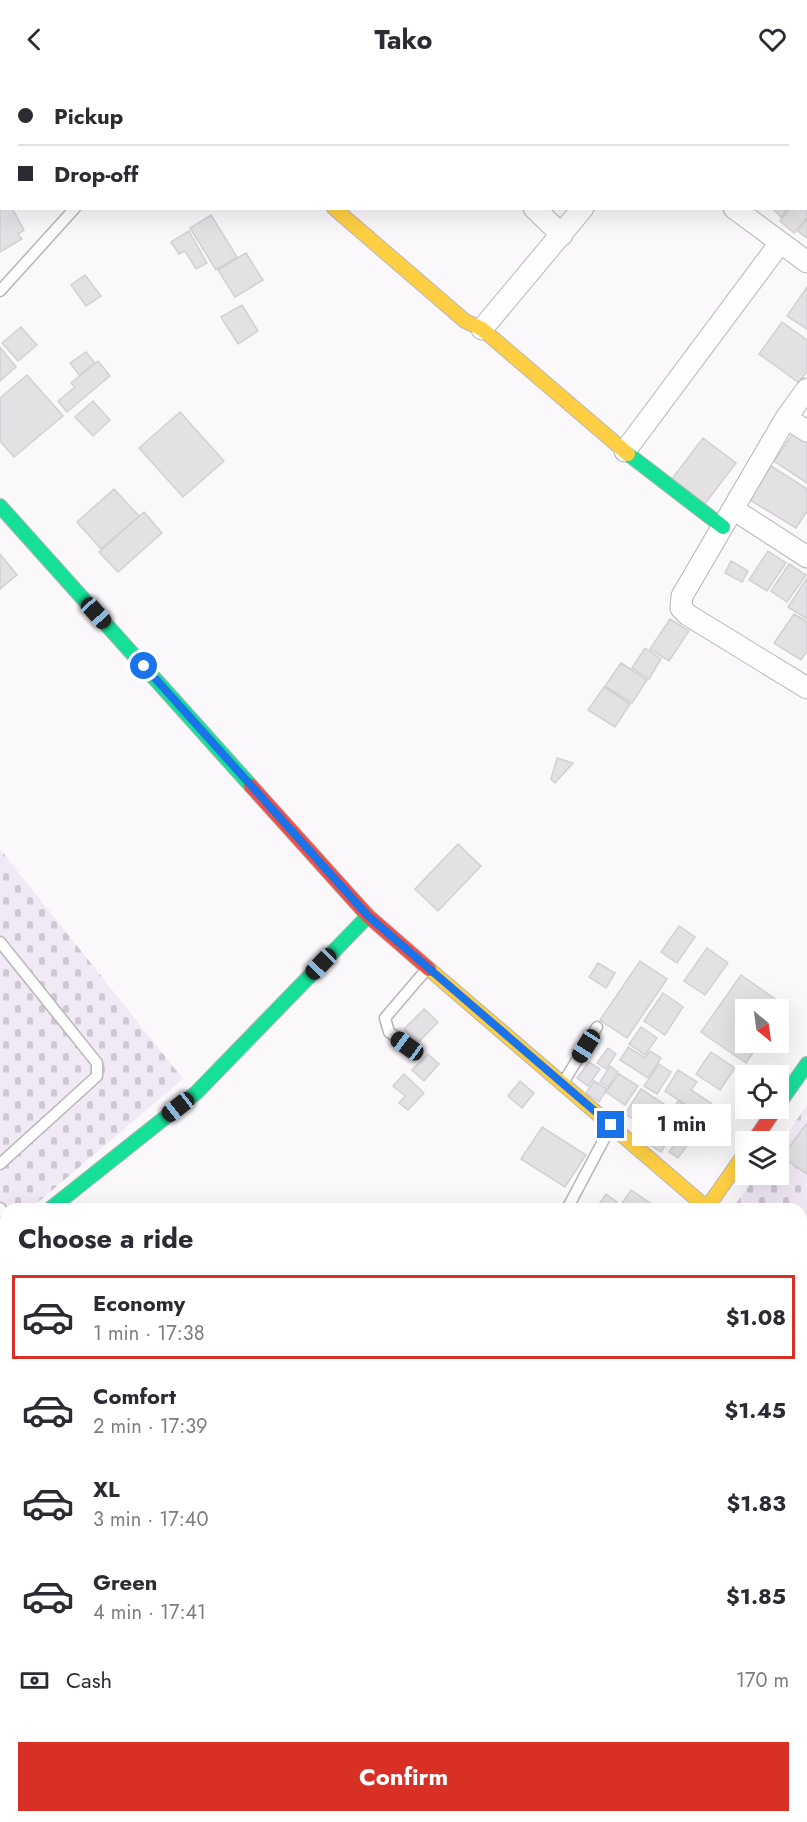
<!DOCTYPE html>
<meta charset="utf-8">
<style>
body{margin:0;font-family:Jost,sans-serif;background:#f7f7f7;color:#2b2b33;height:100vh;display:flex;flex-direction:column;font-size:22px;white-space:nowrap}
*{box-sizing:border-box;margin:0}
p{font-size:20px;color:#7c7c81}
.icon{flex:none;width:33px;height:33px;fill:none;stroke:currentColor;stroke-width:2;stroke-linecap:round;stroke-linejoin:round}
.map{position:relative;flex:1;overflow:hidden}
.drawer{position:absolute;left:0px;top:1125px;width:807px;height:620px;display:flex;flex-direction:column;background:#fff;border-radius:18px 18px 0 0;box-shadow:0 6px 24px #0002}
.drawer>*{flex:none}
.hud{position:absolute;left:0px;top:0px;width:807px;height:132px;box-shadow:0 6px 24px #0002;display:grid;align-content:center;height:132px;padding:0 18px;background:#fff}
.needle{width:39px;rotate:151deg}
.tools{position:absolute;left:735px;top:921px;display:grid;gap:12px}
.tools a{display:grid;place-items:center;width:54px;height:54px;border-radius:0px;background:#fff;box-shadow:0 6px 24px #0002;font-size:30px}
.end{position:absolute;width:27px;height:27px;margin:-14px;border:8px solid #1a73e8;background:#fff;box-shadow:0 0 0 3px #fff}
.from{border-radius:50%}
.bubble{position:absolute;height:42px;border-radius:0px;background:#fff;box-shadow:0 6px 24px #0002;font-size:20px;font-weight:700;line-height:42px;text-align:center}
.car{position:absolute;width:18px;height:36px;margin:-18px -9px;border-radius:8px;box-shadow:0 0 4px 2px #0007;background:linear-gradient(#222 24%,#8ab4d8 0 40%,#222 0 76%,#8ab4d8 0 86%,#222 0)}
.hud b{display:flex;align-items:center;gap:21px;height:57px;font-size:22px}
.hud b+b{border-top:2px solid #e1e1e2}
.hud i{width:15px;height:15px;background:#2b2b33}
ul{padding:0;list-style:none}
li{display:flex;align-items:center;gap:18px;height:84px;margin:0 12px 9px;padding:0 6px;border:3px solid transparent;border-radius:0px}
li div{flex:1}
li b{display:block;font-size:22px}
li em{font-style:normal;font-weight:700}
li.selected{border-color:#d93025}
li>.icon{width:54px;height:54px;stroke-width:1.5}
h2{padding:0 18px;font-size:27px;line-height:72px}
.pay{display:flex;align-items:center;gap:15px;height:66px;padding:0 18px;font-size:22px}
.pay p{margin-inline-start:auto}
.cta{display:flex;gap:12px;margin-top:auto;padding:12px 18px}
.cta a{flex:1;height:69px;border-radius:0px;background:#d93025;color:#fff;font-size:24px;font-weight:700;line-height:69px;text-align:center}
header{display:flex;justify-content:space-between;align-items:center;height:78px;padding:0 18px;background:#fff;font-size:27px;font-weight:700}
.map>svg:first-child{display:block}
</style>
<header><svg class="icon" aria-label="back" viewBox="0 0 24 24"><path d="M15 5l-7 7 7 7"/></svg>Tako<svg class="icon" aria-label="heart" viewBox="0 0 24 24"><path d="M12 20l-8-8c-3-5 5-10 8-4 3-6 11-1 8 4z"/></svg></header>
<div class="map">
<svg width="807" height="1744" viewBox="0 0 807 1744">
<defs>
<pattern id="cemetery-stones" width="16" height="16" patternUnits="userSpaceOnUse" patternTransform="scale(1.5)"><rect width="16" height="16" fill="#f2e9f6"/><path d="M2 7V4a2 2 0 0 1 4 0v3zM10 15v-3a2 2 0 0 1 4 0v3z" fill="#cfc7d2"/></pattern>
</defs>
<rect width="100%" height="100%" fill="#fbf8fc"/>
<!-- cemetery -->
<path fill="url(#cemetery-stones)" d="M0,771L183,1001L30,1131H6V1152L0,1157Z
M807,1027V1744H339L331,1739L801,1738V1131H732L757,1097L778,1096L779,1067Z"/>
<!-- building -->
<path fill="#e3e1e4" stroke="#d2d0d3" stroke-width="1.5" d="M452,0H505L504,2H454Z
M807,110V139L794,155L780,143L790,130H806V112Z
M0,117L2,130H12L24,152L18,156L22,161L0,174Z
M772,130H788L781,139Z
M211,137L237,179L216,192L190,150Z
M807,141V160L798,153Z
M189,153L207,185L196,191L185,173L179,176L171,164Z
M246,175L263,202L235,219L218,192Z
M85,197L101,218L86,228L71,207Z
M807,209V251L787,238Z
M242,227L258,253L238,266L221,239Z
M782,244L807,262V293L799,305L759,276Z
M21,249L37,267L18,283L2,265Z
M0,269L16,289L0,303Z
M86,274L95,285L79,297L70,285Z
M98,283L110,298L67,334L58,323L75,309L71,305Z
M27,297L63,338L14,379L0,363V320Z
M93,323L110,342L93,358L75,339Z
M180,334L224,383L183,419L139,370Z
M794,354L807,362V405L774,383Z
M703,360L736,385L704,427L671,402Z
M771,388L807,411V433L796,450L750,422Z
M114,411L139,438L101,471L77,444Z
M144,434L162,455L118,494L99,474Z
M768,473L786,485L767,513L749,502Z
M0,476L17,497L0,511Z
M731,483L748,493L742,504L725,495Z
M789,486L806,497L787,524L771,513Z
M807,500V541L788,529Z
M794,536L807,544V573L801,582L774,565Z
M670,541L689,553L669,583L650,571Z
M645,570L661,581L649,601L632,590Z
M621,585L647,602L632,625L605,608Z
M604,609L630,626L615,649L588,632Z
M557,680L573,685L555,705L551,701Z
M458,766L481,788L438,833L415,811Z
M679,848L695,859L677,885L661,874Z
M707,870L728,885L705,917L684,903Z
M640,883L667,901L627,960L600,942Z
M598,885L615,895L606,910L589,899Z
M741,897L785,928L778,937V932H746V964H760L746,985L701,954Z
M663,915L683,929L665,957L644,943Z
M424,931L438,944L418,965L404,951Z
M641,949L657,960L645,977L629,966Z
M628,969L645,980L650,973L661,980L648,1000L620,982Z
M608,970L616,976L606,991L597,985Z
M711,974L735,990L720,1012L696,996Z
M428,976L439,986L424,1003L412,992Z
M589,984L600,991L588,1008L577,1000Z
M659,986L671,994L657,1016L644,1008Z
M610,988L618,994L608,1009L600,1004Z
M678,992L697,1004L691,1012L711,1025L703,1038L665,1013Z
M404,996L424,1015L408,1032L399,1025L405,1018L393,1008Z
M619,996L638,1008L625,1027L606,1014Z
M520,1003L534,1015L522,1030L508,1018Z
M594,1003L607,1011L599,1024L586,1015Z
M641,1011L664,1026L648,1050L625,1036Z
M678,1023L704,1040L696,1052L680,1042L673,1054L663,1047Z
M807,1045V1096L782,1079Z
M659,1047L672,1056L661,1074L647,1065Z
M542,1049L586,1077L565,1109L521,1081Z
M682,1056L691,1062L678,1080L669,1074Z
M631,1112L659,1131H618Z
M606,1116L617,1124L612,1131H599L597,1129Z
M0,1686L6,1691L5,1727L0,1723Z
M32,1738H47L51,1741L49,1744H28Z
M104,1738H124L125,1739L121,1744H105L102,1741Z
M157,1738H194L199,1743L198,1744H152Z"/>
<g fill="none" stroke-linecap="round" stroke-linejoin="round">
<!-- lane casing -->
<g stroke="#b7b5b7" stroke-width="13">
<path id="lane" d="M189,2L191,0
M0,213L75,130
M0,864L97,985V998L0,1086
M411,970L389,954L385,940L426,892
M563,1005L597,949
M0,1130L6,1137
M567,1131L610,1050
M801,1198L807,1202
M801,1233L807,1237
M801,1627L807,1618
M801,1699L807,1703
M477,1738L487,1744
M751,1738L757,1744"/>
</g>
<!-- street casing -->
<g stroke="#b7b5b7" stroke-width="23">
<path id="street" d="M370,0L372,2
M554,0L556,2
M534,130L562,157
M734,130L807,184
M482,251L583,130
M807,311L786,340L682,518L681,530L688,537L807,610
M786,340L807,353
M625,373L780,165
M733,431L807,479
M0,1173L6,1167
M133,1738L139,1744"/>
</g>
<!-- fast casing -->
<g stroke="#b7b5b7" stroke-width="16">
<path id="fast" d="M628,376L723,449
M0,428L251,708
M778,1027L807,986
M50,1131L196,1015L368,838
M262,1744L266,1738"/>
</g>
<!-- slow casing -->
<g stroke="#b7b5b7" stroke-width="16">
<path id="slow" d="M334,130L465,243L482,251L628,376
M429,891L707,1130
M706,1131L746,1074"/>
</g>
<!-- jam casing -->
<g stroke="#b7b5b7" stroke-width="16">
<path id="jam" d="M251,708L368,838L429,891
M753,1064L776,1030"/>
</g>
<!-- lane -->
<use href="#lane" stroke="#fefeff" stroke-width="10"/>
<!-- street -->
<use href="#street" stroke="#fefeff" stroke-width="21"/>
<!-- fast -->
<use href="#fast" stroke="#16e098" stroke-width="14"/>
<!-- slow -->
<use href="#slow" stroke="#ffcf43" stroke-width="14"/>
<!-- jam -->
<use href="#jam" stroke="#f24e42" stroke-width="14"/>
</g>
<g fill="none" stroke-linecap="round" stroke-linejoin="round">
<!-- route -->
<path stroke="#1a73e8" stroke-width="8" d="M144,588L368,838L611,1047"/>
</g>
</svg>
<div class="tools">
<a><svg class="needle" viewBox="-14 -14 28 28"><path d="M0-13l5 13h-10z" fill="#e53935"/><path d="M0 13l5-13h-10z" fill="#7c7c81"/></svg></a>
<a><svg class="icon" aria-label="locate" viewBox="0 0 24 24"><circle cx="12" cy="12" r="6"/><path d="M12 2v4M12 18v4M2 12h4M18 12h4"/></svg></a>
<a><svg class="icon" aria-label="layers" viewBox="0 0 24 24"><path d="M12 4l9 5-9 5-9-5zM3 14l9 5 9-5"/></svg></a>
</div>
<i class="end from" style="left:144px;top:588px"></i>
<i class="end" style="left:611px;top:1047px"></i>
<div class="bubble" style="left:632px;top:1026px;width:99px">1 min</div>
<i class="car" style="left:96px;top:535px;rotate:138deg"></i>
<i class="car" style="left:321px;top:886px;rotate:224deg"></i>
<i class="car" style="left:407px;top:968px;rotate:306deg"></i>
<i class="car" style="left:586px;top:968px;rotate:212deg"></i>
<i class="car" style="left:178px;top:1029px;rotate:232deg"></i>
<div class="hud">
<b><i class="from"></i>Pickup</b>
<b><i></i>Drop-off</b>
</div>
<section class="drawer">
<h2>Choose a ride</h2>
<ul>
<li class="selected"><svg class="icon" aria-label="car" viewBox="0 0 24 24"><path d="M5 17H2v-5l4-1 3-4h7l3 4 3 1v5h-3M9 17h6M6 11h13"/><circle cx="7" cy="17" r="2"/><circle cx="17" cy="17" r="2"/></svg><div><b>Economy</b><p>1 min · 17:38</p></div><em>$1.08</em></li>
<li><svg class="icon" aria-label="car" viewBox="0 0 24 24"><path d="M5 17H2v-5l4-1 3-4h7l3 4 3 1v5h-3M9 17h6M6 11h13"/><circle cx="7" cy="17" r="2"/><circle cx="17" cy="17" r="2"/></svg><div><b>Comfort</b><p>2 min · 17:39</p></div><em>$1.45</em></li>
<li><svg class="icon" aria-label="car" viewBox="0 0 24 24"><path d="M5 17H2v-5l4-1 3-4h7l3 4 3 1v5h-3M9 17h6M6 11h13"/><circle cx="7" cy="17" r="2"/><circle cx="17" cy="17" r="2"/></svg><div><b>XL</b><p>3 min · 17:40</p></div><em>$1.83</em></li>
<li><svg class="icon" aria-label="car" viewBox="0 0 24 24"><path d="M5 17H2v-5l4-1 3-4h7l3 4 3 1v5h-3M9 17h6M6 11h13"/><circle cx="7" cy="17" r="2"/><circle cx="17" cy="17" r="2"/></svg><div><b>Green</b><p>4 min · 17:41</p></div><em>$1.85</em></li>
</ul>
<div class="pay"><svg class="icon" aria-label="cash" viewBox="0 0 24 24"><path d="M3 7h18v10H3z"/><circle cx="12" cy="12" r="2"/></svg>Cash<p>170 m</p></div>
<div class="cta"><a>Confirm</a></div>
</section>
</div>
